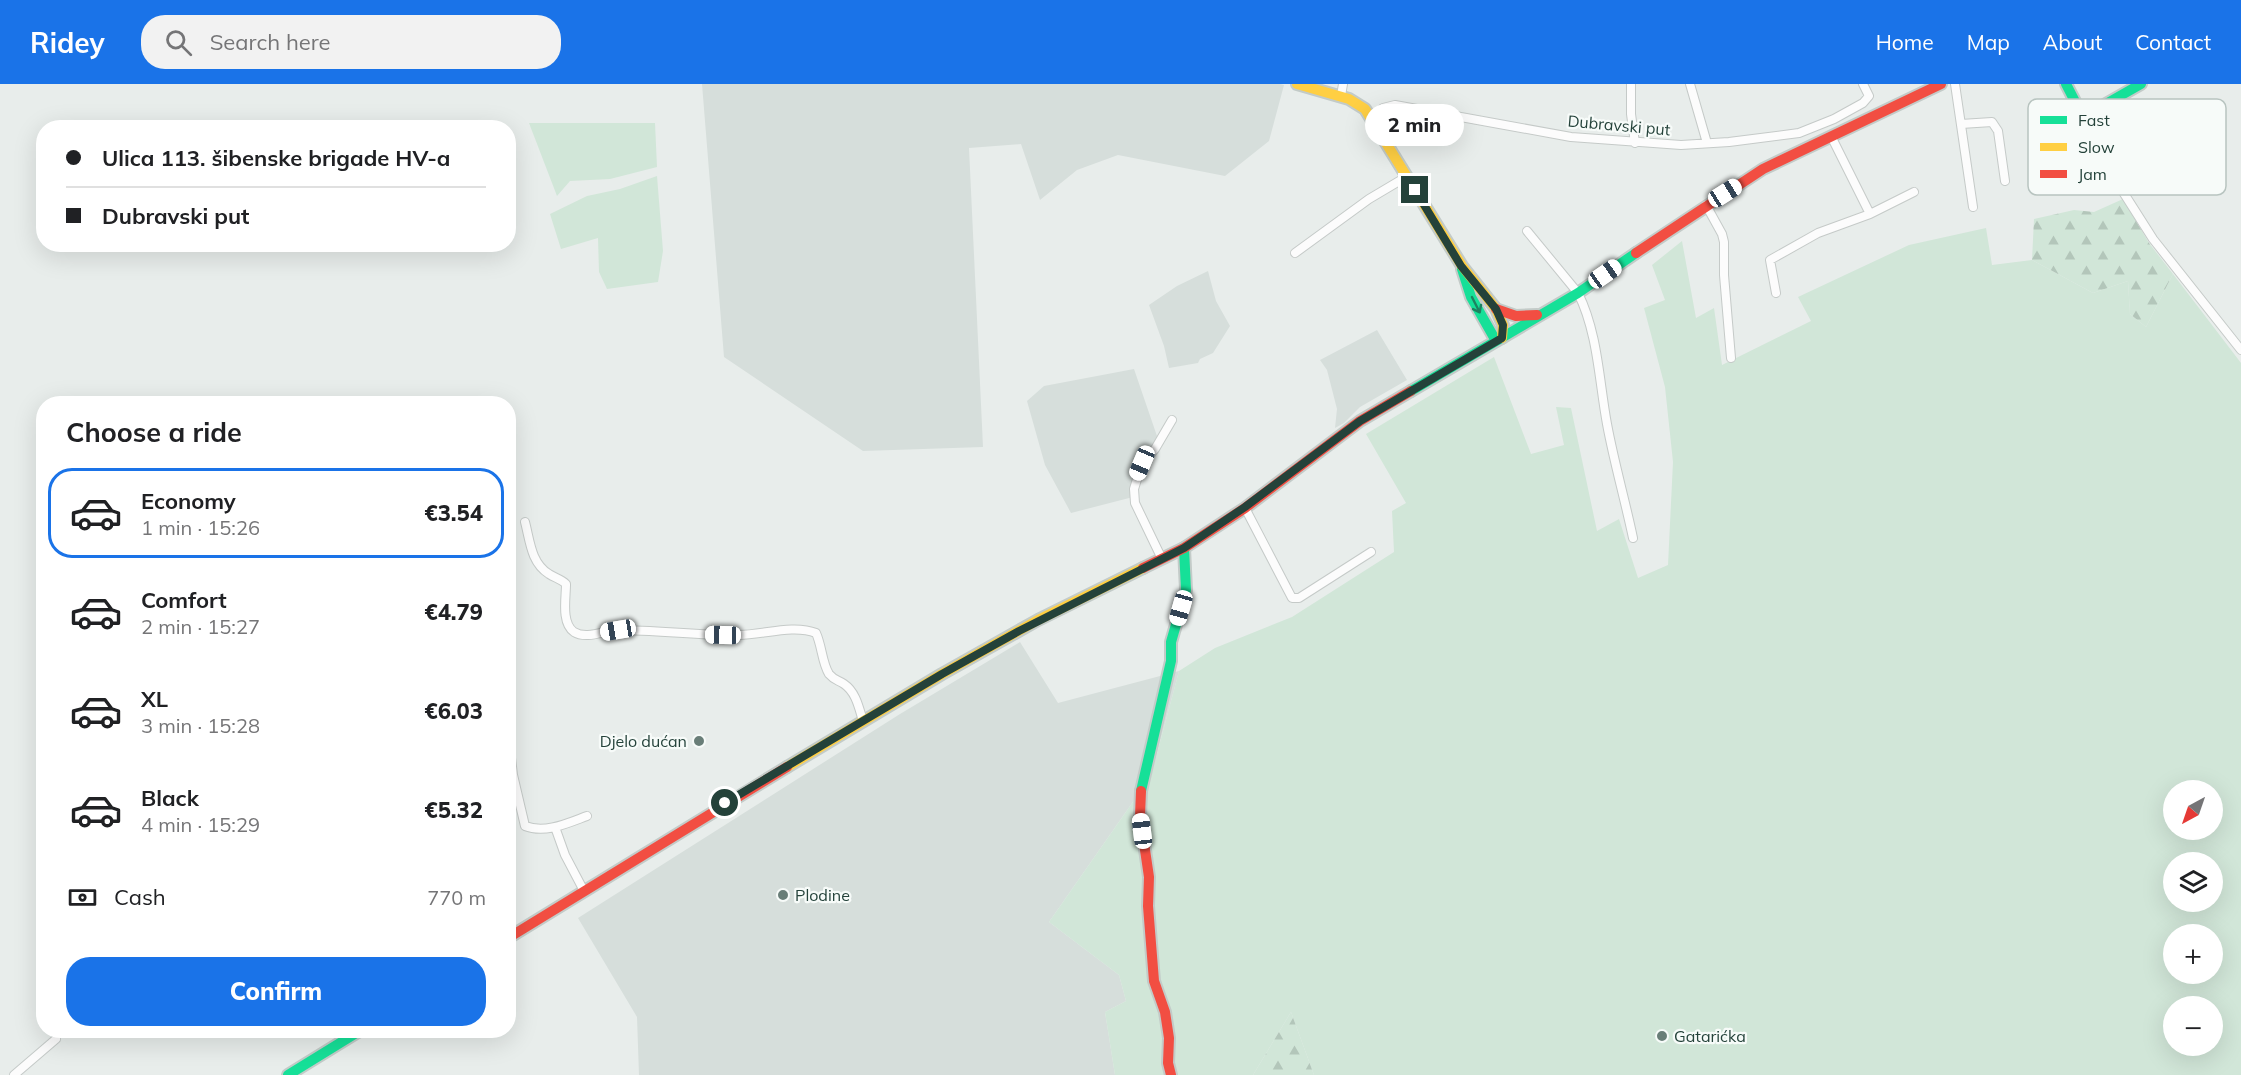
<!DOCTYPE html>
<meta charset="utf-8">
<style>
body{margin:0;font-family:Mulish,sans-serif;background:#f2f2f2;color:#202124;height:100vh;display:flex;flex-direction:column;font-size:22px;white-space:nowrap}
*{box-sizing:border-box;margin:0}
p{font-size:20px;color:#757577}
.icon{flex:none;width:33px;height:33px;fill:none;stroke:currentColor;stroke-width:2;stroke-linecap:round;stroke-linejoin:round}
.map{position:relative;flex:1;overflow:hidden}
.drawer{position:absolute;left:36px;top:312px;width:480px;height:642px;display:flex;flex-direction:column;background:#fff;border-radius:24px;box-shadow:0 6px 24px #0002}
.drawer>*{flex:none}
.banner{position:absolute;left:36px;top:36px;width:480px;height:132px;border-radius:24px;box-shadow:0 6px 24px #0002;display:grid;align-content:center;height:132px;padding:0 30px;background:#fff}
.needle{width:39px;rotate:220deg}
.buttons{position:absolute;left:2163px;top:696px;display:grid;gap:12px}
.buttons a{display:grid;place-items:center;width:60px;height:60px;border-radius:50%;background:#fff;box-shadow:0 6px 24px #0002;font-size:30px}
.end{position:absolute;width:27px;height:27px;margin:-14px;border:8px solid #24423a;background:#fff;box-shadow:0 0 0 3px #fff}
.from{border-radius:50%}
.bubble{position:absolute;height:42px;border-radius:21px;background:#fff;box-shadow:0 6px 24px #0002;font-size:20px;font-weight:800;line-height:42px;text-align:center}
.car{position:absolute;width:18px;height:36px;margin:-18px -9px;border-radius:8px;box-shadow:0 0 4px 2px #0007;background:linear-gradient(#fff 24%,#345 0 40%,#fff 0 76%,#345 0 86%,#fff 0)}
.banner b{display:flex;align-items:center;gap:21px;height:57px;font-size:22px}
.banner b+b{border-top:2px solid #e0e0e0}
.banner i{width:15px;height:15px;background:#202124}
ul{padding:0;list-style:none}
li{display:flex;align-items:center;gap:18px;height:90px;margin:0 12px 9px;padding:0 18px;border:3px solid transparent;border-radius:24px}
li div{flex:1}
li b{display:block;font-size:22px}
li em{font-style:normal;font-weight:800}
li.selected{border-color:#1a73e8}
li>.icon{width:54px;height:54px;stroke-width:1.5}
h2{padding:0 30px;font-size:27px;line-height:72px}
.pay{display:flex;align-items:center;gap:15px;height:66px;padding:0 30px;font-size:22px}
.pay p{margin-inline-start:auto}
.cta{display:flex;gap:12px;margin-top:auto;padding:12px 30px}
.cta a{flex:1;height:69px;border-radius:24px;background:#1a73e8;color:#fff;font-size:24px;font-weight:800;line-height:69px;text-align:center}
header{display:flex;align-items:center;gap:36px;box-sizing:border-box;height:84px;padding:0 30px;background:#1a73e8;color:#fff}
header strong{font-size:28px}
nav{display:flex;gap:33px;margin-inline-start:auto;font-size:21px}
.search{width:420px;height:54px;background:#f2f2f2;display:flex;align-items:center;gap:15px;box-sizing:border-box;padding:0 21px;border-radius:24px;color:#757577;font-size:22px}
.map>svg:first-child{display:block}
</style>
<header>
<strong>Ridey</strong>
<div class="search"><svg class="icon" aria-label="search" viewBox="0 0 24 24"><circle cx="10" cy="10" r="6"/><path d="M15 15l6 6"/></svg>Search here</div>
<nav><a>Home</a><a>Map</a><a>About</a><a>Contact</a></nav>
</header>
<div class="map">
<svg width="2241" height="991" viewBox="0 0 2241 991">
<defs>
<pattern id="forest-firs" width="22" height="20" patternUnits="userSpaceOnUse" patternTransform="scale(1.5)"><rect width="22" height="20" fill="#d1e6d8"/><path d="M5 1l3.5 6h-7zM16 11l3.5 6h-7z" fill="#b3c6ba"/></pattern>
</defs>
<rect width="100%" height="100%" fill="#e8edeb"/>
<!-- built -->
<path fill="#d6dedb" d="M702,0H1280L1284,1L1269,57L1225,92L1118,71L1077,86L1040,116L1021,60L969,64L983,363L863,367L724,273Z
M1208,187L1216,217L1230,242L1213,269L1200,275L1198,279L1169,284L1164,262L1149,221L1177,202Z
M1377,246L1407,296L1360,323L1344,339L1335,344L1337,325L1327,286L1320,276Z
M1134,285L1158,355L1141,373L1136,385L1132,396L1133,413L1071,429L1045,381L1027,317L1044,302Z
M1020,558L1058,619L1179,587L1151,692L1049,838L1119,891L1126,917L1105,928L1115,991H639L637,933L578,834L900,630Z"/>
<!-- green -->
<path fill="#d1e6d8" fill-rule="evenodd" d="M529,39H655L657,83L610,95L570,97L557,112Z
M657,92L663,167L658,198L607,205L599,188L598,154L561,165L550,130L587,112L620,105Z
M1986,144L1992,181L2032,176L2093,209L2128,197L2130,230L2146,243L2173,190L2241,279V991H1314L1291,928L1253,991H1115L1105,928L1126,917L1119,891L1049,838L1151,692L1179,587L1215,564L1292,533L1394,468L1392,427L1406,419L1366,350L1494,273L1531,370L1564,361L1556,323L1571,324L1597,447L1619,435L1638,494L1668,481L1673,378L1665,303L1644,224L1665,216L1652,181L1682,157L1696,234L1714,224L1722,281L1811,237L1798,213L1909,161ZM2174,706H2212V746H2174ZM2174,778H2212V818H2174ZM2174,850H2212V890H2174ZM2174,922H2212V962H2174Z"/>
<!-- forest -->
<path fill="url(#forest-firs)" d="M2123,115L2149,159L2173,190L2146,243L2130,230L2128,197L2093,209L2032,176L2034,135L2074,126L2094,128Z
M1291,928L1314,991H1253Z"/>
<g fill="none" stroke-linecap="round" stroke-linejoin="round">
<!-- street casing -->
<g stroke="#c5cac8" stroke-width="10">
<path id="street" d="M1631,0V30L1635,59
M1690,0L1707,59
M1955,0L1973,123
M1341,12L1343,0
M2083,33L2111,89L2153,155L2241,266
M1372,34L1383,24L1395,21L1571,53L1681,61L1729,58L1799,49L1834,35L1863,19L1869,12L1863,0
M1961,40L1992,38L1998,47L2005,97
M1831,52L1870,130
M1706,121L1722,150L1724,158V191L1731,274
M1527,147L1578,209C1598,249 1599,297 1607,340C1614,378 1625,416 1633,454
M1295,169L1369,115L1406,93
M1776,209L1770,176L1818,149L1870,130L1914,108
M1245,424L1292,514H1299L1371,468
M525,438C530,457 531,479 549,490C555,494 561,495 566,500C566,514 561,539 574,548C587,556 605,546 619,546C659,546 699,552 739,551C763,551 793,540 816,549C822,562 822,579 829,590C834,596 838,596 844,600C856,608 859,624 863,637
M1162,475L1135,419L1134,405L1142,379L1155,365L1172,336
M508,648L513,691L525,742C545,750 568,739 587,732
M555,743L565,771L584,807
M14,991L56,955"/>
</g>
<!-- fast casing -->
<g stroke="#c3cbc8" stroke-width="14">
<path id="fast" d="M2066,0L2083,33L2141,0
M1462,185L1471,213L1496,257
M1411,307L1578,209L1636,169
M1141,707L1171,577V558L1186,506L1184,464
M288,991L361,946"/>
</g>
<!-- slow casing -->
<g stroke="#c3cbc8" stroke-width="14">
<path id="slow" d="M1297,0L1349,15L1365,25L1462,182L1496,225L1503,241L1502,254
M787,683L942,590L1038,536L1143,484"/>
</g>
<!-- jam casing -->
<g stroke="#c3cbc8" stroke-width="14">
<path id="jam" d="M1636,169L1763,85L1941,0
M1496,225L1516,232L1537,231
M1143,484L1184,464L1245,424L1360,337L1411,307
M1141,707L1140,732L1149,793L1148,822L1154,897L1165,928L1169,954L1168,979L1171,991
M508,854L787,683"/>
</g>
<!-- street -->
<use href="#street" stroke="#fcfcfc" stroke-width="8"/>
<!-- fast -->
<use href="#fast" stroke="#16e098" stroke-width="10"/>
<!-- slow -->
<use href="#slow" stroke="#ffcf43" stroke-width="10"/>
<!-- jam -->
<use href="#jam" stroke="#f24e42" stroke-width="10"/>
</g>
<!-- one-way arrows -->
<defs><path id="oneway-shaft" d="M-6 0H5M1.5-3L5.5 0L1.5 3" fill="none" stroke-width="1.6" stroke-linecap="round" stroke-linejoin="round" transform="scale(1.5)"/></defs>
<use stroke="#1e8160" href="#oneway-shaft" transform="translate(1476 221) rotate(63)"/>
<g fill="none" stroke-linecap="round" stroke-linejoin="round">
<!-- route -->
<path stroke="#24423a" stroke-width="8" d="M725,719L942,590L1019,547L1184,464L1245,423L1360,337L1502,254L1503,241L1496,225L1461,182L1415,106"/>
</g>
<!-- markers -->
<g fill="#697e78" stroke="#f7fbf9" stroke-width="2">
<circle cx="699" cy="657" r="6"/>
<circle cx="783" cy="811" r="6"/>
<circle cx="1662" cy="952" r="6"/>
</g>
<g text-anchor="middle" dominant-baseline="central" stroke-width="4.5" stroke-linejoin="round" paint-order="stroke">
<!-- street labels -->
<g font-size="16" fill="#24423a" stroke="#f7fbf9">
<text transform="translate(1619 41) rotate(5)">Dubravski put</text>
</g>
<!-- poi labels -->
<g font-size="16" fill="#24423a" stroke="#f7fbf9" text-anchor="start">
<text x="687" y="657" text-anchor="end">Djelo dućan</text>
<text x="795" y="811">Plodine</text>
<text x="1674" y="952">Gatarićka</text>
</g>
</g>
<!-- legend -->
<rect x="2028" y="15" width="198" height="96" rx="9" fill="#f7fbf9" stroke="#b8c4c0" stroke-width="1.5"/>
<rect x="2040" y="32" width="27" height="8" fill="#16e098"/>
<rect x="2040" y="59" width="27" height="8" fill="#ffcf43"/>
<rect x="2040" y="86" width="27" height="8" fill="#f24e42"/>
<g font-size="16" fill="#24423a">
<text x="2078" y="42">Fast</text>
<text x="2078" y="69">Slow</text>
<text x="2078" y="96">Jam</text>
</g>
</svg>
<div class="buttons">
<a><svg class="needle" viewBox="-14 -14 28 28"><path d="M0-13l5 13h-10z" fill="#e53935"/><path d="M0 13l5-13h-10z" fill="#757577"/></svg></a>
<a><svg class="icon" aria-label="layers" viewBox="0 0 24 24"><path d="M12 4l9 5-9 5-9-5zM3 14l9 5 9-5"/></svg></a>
<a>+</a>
<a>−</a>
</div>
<i class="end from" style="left:725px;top:719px"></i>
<i class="end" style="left:1415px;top:106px"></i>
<div class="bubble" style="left:1365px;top:20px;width:99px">2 min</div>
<i class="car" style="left:1725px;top:109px;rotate:58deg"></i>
<i class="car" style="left:1605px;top:190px;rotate:55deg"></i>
<i class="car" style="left:1142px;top:379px;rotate:203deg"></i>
<i class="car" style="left:1181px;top:524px;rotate:196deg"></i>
<i class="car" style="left:618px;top:546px;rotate:260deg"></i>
<i class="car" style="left:723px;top:551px;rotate:271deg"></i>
<i class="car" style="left:1142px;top:747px;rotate:353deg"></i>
<div class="banner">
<b><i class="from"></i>Ulica 113. šibenske brigade HV-a</b>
<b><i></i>Dubravski put</b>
</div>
<section class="drawer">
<h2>Choose a ride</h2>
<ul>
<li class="selected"><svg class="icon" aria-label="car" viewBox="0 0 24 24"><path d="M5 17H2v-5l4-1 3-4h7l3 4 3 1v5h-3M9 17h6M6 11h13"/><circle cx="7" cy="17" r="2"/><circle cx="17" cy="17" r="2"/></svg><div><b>Economy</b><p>1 min · 15:26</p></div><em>€3.54</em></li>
<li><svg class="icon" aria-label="car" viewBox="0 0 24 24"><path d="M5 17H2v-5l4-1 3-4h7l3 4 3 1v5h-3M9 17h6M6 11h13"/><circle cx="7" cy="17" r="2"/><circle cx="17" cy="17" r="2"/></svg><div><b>Comfort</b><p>2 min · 15:27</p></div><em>€4.79</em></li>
<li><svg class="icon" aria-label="car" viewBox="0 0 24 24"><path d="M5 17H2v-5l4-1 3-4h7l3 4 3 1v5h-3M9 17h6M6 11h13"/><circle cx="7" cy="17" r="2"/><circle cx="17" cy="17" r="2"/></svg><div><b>XL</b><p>3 min · 15:28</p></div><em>€6.03</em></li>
<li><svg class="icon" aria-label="car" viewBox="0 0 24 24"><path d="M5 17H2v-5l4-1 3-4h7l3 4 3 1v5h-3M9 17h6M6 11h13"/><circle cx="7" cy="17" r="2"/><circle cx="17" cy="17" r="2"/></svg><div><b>Black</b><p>4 min · 15:29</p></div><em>€5.32</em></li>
</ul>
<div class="pay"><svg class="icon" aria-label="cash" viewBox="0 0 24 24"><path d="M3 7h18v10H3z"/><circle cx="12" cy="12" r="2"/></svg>Cash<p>770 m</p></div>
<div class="cta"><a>Confirm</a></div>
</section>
</div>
